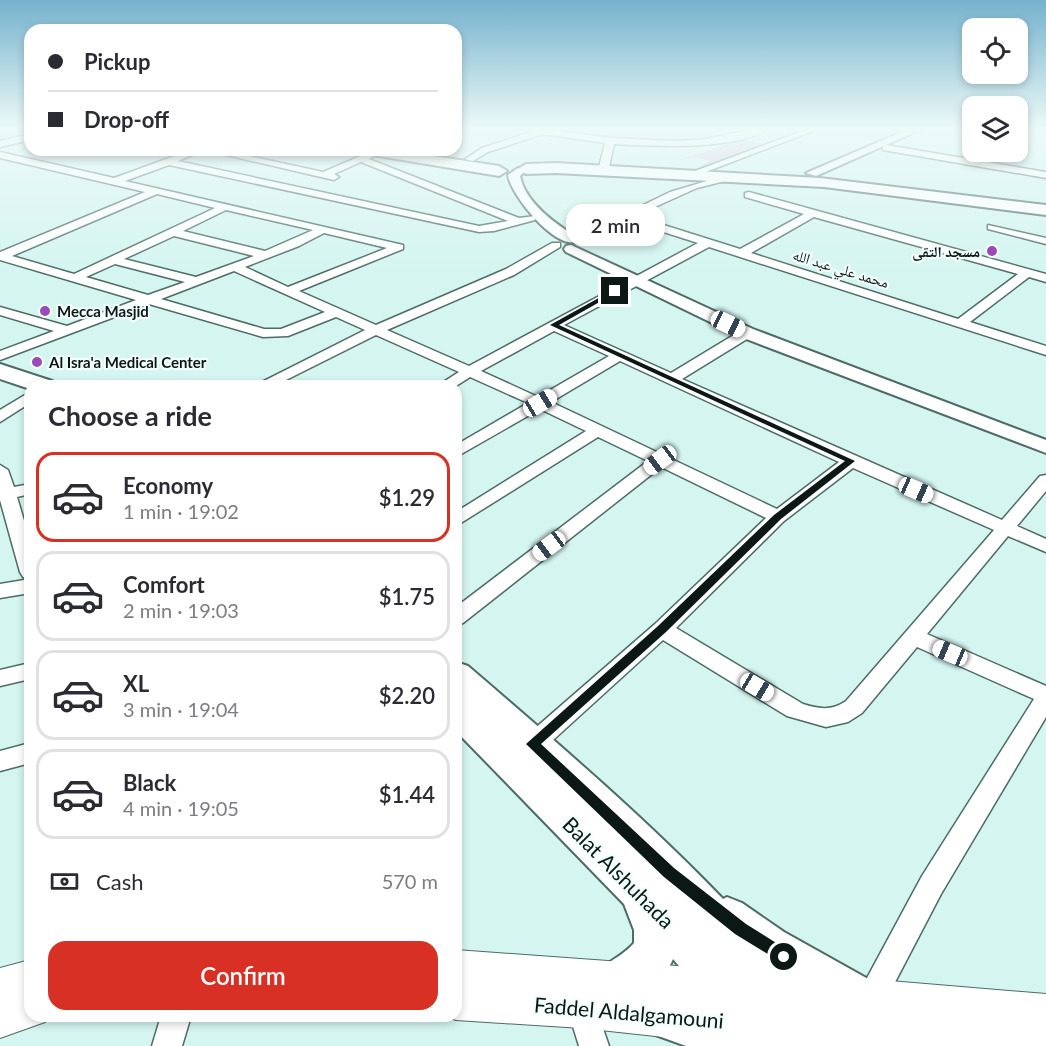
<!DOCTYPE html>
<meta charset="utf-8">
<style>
body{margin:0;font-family:Lato,"Noto Naskh Arabic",sans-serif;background:#f2f2f3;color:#2b2b33;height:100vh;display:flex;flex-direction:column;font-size:22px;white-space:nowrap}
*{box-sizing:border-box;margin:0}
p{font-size:20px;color:#7c7c81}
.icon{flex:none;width:33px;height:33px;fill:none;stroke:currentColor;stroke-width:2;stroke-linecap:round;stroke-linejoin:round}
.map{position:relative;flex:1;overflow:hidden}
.drawer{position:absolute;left:24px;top:380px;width:438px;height:642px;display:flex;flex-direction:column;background:#fff;border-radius:18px;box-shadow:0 3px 9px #0003}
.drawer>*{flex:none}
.top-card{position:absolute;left:24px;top:24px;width:438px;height:132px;border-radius:18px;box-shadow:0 3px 9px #0003;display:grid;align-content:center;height:132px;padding:0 24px;background:#fff}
.controls{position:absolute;left:962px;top:18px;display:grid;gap:12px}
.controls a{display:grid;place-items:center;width:66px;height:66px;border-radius:12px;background:#fff;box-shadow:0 3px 9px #0003;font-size:30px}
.end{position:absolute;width:27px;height:27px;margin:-14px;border:8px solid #0c1816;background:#fff;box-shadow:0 0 0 3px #fff}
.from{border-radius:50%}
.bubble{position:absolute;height:42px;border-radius:18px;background:#fff;box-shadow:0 3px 9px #0003;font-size:20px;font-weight:600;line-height:42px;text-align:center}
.car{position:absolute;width:18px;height:36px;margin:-18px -9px;border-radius:8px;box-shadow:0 0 4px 2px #0007;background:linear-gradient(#fff 24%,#345 0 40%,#fff 0 76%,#345 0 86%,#fff 0)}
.top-card b{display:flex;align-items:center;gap:21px;height:57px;font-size:22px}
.top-card b+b{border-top:2px solid #e1e1e2}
.top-card i{width:15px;height:15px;background:#2b2b33}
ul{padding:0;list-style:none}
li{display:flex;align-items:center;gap:18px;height:90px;margin:0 12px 9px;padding:0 12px;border:3px solid #e1e1e2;border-radius:18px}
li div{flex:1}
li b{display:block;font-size:22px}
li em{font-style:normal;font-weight:600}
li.on{border-color:#d93025}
li>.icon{width:54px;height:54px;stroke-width:1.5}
h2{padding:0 24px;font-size:27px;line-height:72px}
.pay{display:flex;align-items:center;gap:15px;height:66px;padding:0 24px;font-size:22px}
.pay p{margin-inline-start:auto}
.button{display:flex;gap:12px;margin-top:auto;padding:12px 24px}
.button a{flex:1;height:69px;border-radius:18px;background:#d93025;color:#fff;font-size:24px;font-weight:600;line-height:69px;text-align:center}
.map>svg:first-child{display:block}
</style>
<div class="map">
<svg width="1046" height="1046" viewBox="0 0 1046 1046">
<rect width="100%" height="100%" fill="#d4f5f0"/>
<!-- green -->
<path fill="#d8bfe3" d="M741,139L764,145L705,168L699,167L710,161L694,157L679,160Z"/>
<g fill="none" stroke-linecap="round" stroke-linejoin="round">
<!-- minor casing -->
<g stroke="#4e6b66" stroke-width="3">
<path id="minor" d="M516,128H533L613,138L676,141L707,139L757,128H769C737,151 653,146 614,144L609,167L604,170L599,167L605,143L543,134L488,152L473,161L465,159L482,148L531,132Z
M810,128H821L703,173L695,171Z
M30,134V140L0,147V141Z
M886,145L1046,172V178L883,150V146Z
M102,150H128C122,154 108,154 102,150Z
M191,150H222L323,172L372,151L377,154L369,159L519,218L535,216V220L494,231L479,232L169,165L125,181L403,245V249L299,291L376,325L506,269L552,243H560V247L514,275L387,330L469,366L698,243L626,220L581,243H573V239L670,192L730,174L735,177L733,179L697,188L635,216L740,249L804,214L745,197V193L749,192L1046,274V282L1029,277L970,322L1046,346V355L709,247L564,325L671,373L742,330H752V336L682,379L1002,520L1040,476L1046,475V491L1017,526L1046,539V552L1008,536L927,634L1046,686V717L941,894L880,1011L870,1016L860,1011L855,1001L860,991L922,876L1034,699L917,647L862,713L848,722L826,727L787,716L663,640L541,751L533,753L525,751L521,744L525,737L655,624L766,518L661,467L463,623L456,625V607L648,461L598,437L456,526V512L586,431L540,409L456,457V445L528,403L470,377L456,386H437L459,372L376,335L274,386H254L365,330L336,317L288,336L263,337L149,304L0,360V351L54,331L0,315V307L67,326L136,300L0,260V252L145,192L0,158V152L114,178ZM204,150L334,180L339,177L334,174L361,162L508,221L479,226L178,161ZM157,194L215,208L74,274L12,256ZM226,210L313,230L265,251L183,231ZM814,217L1018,274L958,319L751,253ZM324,233L387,248L288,287L245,267L299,246ZM174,236L254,256L196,277L124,259ZM115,264L185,282L148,295L86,277ZM234,271L325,312L281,329H264L161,299ZM554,331L609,356L538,397L481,371ZM620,361L839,462L777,509L551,402ZM853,468L994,530L846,701C832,711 819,709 803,704L676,628L784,521Z
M988,225L1046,238V244L988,229Z
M30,392V403L0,422V410Z
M0,465L8,470L14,487L30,484V494L17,497L30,541V578L23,577L20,572L0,500Z
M30,579V593L0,598V584Z
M30,663V679L0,686V670Z
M30,743V763L0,771V751Z
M582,992L592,997L609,1046H579L567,1007L572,997Z
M161,1016H191L182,1046H152Z"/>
</g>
<!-- tertiary casing -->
<g stroke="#4e6b66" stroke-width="4">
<path id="tertiary" d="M911,128H924L816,176L806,173Z
M518,168L524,172L520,176C525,202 554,223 575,236V242C553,247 511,195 508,175Z
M571,245L753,329L1046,440V453L741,337L566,252L564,249L566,246Z"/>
</g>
<!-- secondary casing -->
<g stroke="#4e6b66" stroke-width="2">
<path id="secondary" d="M456,950L732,970L747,976L752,989L756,977L771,971L1046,994V1046H797L785,1041L779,1026L784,1014L771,1013L756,1007L751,994L747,1006L732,1012L700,1009L704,1018L698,1033L683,1039L582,1028L456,1020L446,1016H456Z
M30,960V1016H47L45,1022L0,1038V968Z"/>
</g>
<!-- primary casing -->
<g stroke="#4e6b66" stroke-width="4">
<path id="primary" d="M359,150H394L499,166L507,171L499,176L366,154Z
M556,163L820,178L1046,205V215L824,187L556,173L526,174L518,169L526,164Z
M0,364L52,381L55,386H30V389L0,379Z
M456,662L468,666C555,741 643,816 723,899L727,897L742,903L784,932L877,984L884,1000L878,1015L891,1009L908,1016L915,1033L909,1046H861L873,1018L861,1023L805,993L833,1029L840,1046H686L653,1034L647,1017L653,1000L670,994L714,1008L673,959C662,985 642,996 617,1006L601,999L594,983C605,958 617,962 634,943V930L624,904L456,731Z"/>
</g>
<!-- minor -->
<use href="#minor" fill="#fff" fill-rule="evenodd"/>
<!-- tertiary -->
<use href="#tertiary" fill="#fff" fill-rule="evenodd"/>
<!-- secondary -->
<use href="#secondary" fill="#fff" fill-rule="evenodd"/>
<!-- primary -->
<use href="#primary" fill="#fff" fill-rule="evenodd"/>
</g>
<!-- sky -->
<linearGradient id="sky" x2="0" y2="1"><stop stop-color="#75b1cd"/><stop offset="0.47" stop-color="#ecfaf8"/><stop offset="1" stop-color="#ecfaf8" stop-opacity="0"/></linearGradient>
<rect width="1046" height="274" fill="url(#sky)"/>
<!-- route -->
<path fill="#0c1816" d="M613,290L619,291L559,325L855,461L781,519L666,632L541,744L674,868L746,924L789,951L791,957L789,962L784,964L735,934L664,877L526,744L658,626L774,515L845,461L550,325Z"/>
<!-- markers -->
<g fill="#9b4aba" stroke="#f1fefc" stroke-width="2">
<circle cx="992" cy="251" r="6"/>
<circle cx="45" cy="311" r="6"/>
<circle cx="37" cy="362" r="6"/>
</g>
<g text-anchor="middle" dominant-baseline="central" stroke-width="4.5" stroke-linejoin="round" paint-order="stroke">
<!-- far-poi labels -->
<g font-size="15" font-weight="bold" fill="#0c1816" stroke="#f1fefc" text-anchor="start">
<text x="980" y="251" text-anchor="end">مسجد التقى</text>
<text x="57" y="311">Mecca Masjid</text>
<text x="49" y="362">Al Isra'a Medical Center</text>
</g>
<!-- far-street labels -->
<g font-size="15" fill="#0c1816" stroke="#f1fefc">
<text transform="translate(841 268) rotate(17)">محمد علي عبد الله</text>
</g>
<!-- near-street labels -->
<g font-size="21" fill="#0c1816" stroke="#f1fefc">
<text transform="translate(619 872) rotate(45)">Balat Alshuhada</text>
<text transform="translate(629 1012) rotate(5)">Faddel Aldalgamouni</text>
</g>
</g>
</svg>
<div class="controls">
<a><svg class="icon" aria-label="locate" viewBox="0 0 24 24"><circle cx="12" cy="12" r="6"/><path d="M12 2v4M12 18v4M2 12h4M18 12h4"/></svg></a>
<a><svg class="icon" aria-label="layers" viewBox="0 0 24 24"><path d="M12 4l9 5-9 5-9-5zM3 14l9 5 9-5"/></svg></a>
</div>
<i class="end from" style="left:784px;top:957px"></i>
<i class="end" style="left:615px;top:291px"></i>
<div class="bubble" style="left:566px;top:204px;width:99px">2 min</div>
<i class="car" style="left:728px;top:324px;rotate:115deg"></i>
<i class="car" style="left:540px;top:403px;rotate:59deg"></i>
<i class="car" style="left:660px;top:460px;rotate:233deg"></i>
<i class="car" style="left:916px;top:490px;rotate:114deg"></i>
<i class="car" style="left:549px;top:546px;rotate:233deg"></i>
<i class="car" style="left:950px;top:653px;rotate:293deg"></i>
<i class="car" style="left:757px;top:687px;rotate:121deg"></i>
<div class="top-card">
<b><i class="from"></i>Pickup</b>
<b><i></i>Drop-off</b>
</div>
<section class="drawer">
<h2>Choose a ride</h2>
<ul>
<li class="on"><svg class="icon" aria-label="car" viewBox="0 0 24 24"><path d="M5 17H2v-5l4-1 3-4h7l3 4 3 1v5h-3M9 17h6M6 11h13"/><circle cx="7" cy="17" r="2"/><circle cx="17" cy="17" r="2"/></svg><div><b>Economy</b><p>1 min · 19:02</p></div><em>$1.29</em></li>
<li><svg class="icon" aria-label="car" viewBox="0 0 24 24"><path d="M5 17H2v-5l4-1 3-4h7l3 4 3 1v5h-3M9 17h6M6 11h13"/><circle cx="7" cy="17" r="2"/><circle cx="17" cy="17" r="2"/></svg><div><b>Comfort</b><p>2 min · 19:03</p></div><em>$1.75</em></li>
<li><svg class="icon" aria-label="car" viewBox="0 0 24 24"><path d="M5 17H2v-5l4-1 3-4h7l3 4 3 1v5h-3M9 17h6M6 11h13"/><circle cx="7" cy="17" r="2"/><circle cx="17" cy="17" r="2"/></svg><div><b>XL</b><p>3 min · 19:04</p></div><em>$2.20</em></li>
<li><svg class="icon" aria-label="car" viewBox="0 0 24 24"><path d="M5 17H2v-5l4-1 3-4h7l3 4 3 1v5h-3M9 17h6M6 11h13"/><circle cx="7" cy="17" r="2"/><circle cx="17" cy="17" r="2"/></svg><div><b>Black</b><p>4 min · 19:05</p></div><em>$1.44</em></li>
</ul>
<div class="pay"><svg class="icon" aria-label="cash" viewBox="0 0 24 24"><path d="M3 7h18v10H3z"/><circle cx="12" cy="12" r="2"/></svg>Cash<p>570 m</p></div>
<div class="button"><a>Confirm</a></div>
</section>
</div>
